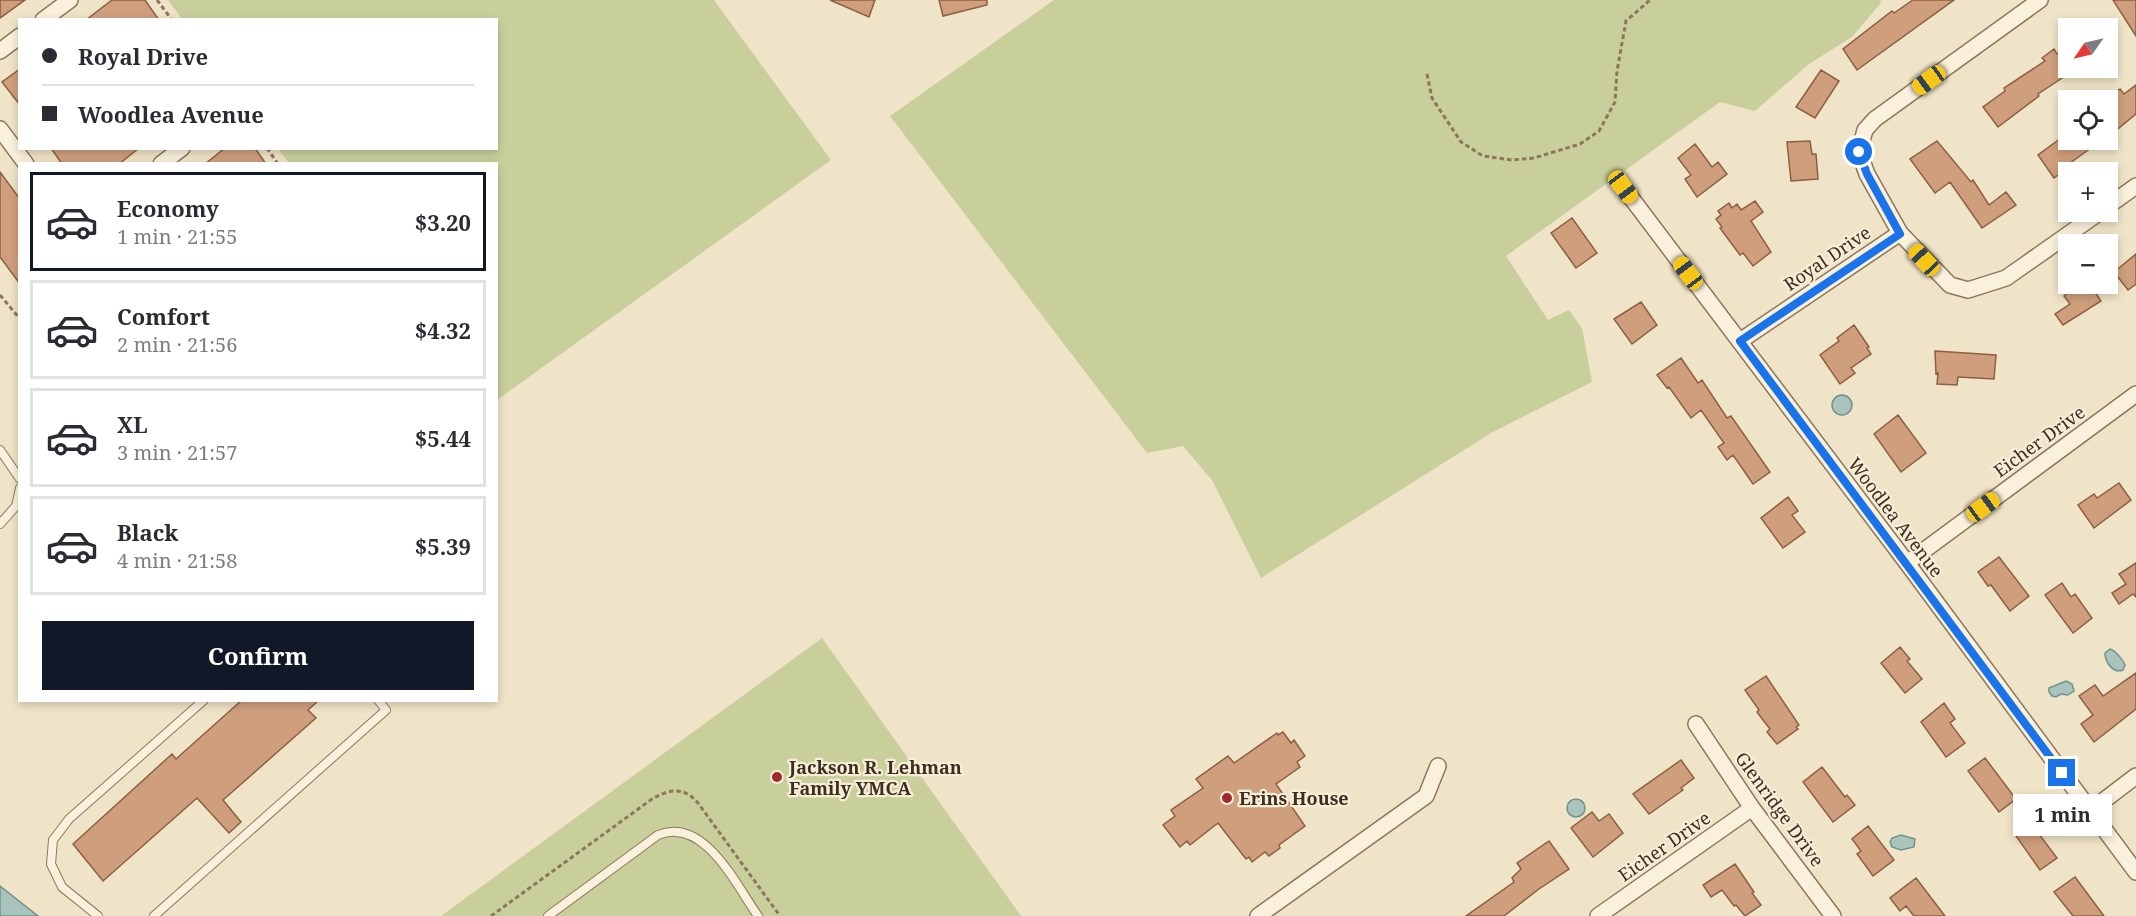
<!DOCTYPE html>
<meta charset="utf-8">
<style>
body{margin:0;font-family:"Noto Serif",serif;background:#f2f2f3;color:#2b2b33;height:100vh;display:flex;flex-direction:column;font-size:22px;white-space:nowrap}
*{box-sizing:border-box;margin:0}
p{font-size:20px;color:#7c7c81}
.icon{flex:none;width:33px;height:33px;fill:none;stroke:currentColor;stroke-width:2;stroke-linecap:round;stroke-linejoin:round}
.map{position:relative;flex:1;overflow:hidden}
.sheet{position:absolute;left:18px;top:162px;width:480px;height:540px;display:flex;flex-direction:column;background:#fff;border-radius:0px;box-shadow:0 3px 9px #0003}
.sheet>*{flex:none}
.guide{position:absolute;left:18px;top:18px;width:480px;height:132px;border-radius:0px;box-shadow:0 3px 9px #0003;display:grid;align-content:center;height:132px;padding:0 24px;background:#fff}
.needle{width:39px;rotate:236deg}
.fabs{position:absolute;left:2058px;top:18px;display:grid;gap:12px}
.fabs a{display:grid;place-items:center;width:60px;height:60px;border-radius:0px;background:#fff;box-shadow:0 3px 9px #0003;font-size:30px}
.end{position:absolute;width:27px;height:27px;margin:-14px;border:8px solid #1a73e8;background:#fff;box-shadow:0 0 0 3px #fff}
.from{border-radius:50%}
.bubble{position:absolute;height:42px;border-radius:0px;background:#fff;box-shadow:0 3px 9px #0003;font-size:20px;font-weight:700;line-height:42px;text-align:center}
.car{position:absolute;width:18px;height:36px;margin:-18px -9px;border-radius:8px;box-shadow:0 0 4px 2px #0007;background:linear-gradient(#f5c518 24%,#345 0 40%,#f5c518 0 76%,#345 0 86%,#f5c518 0)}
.guide b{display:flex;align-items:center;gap:21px;height:57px;font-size:22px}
.guide b+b{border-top:2px solid #e1e1e2}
.guide i{width:15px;height:15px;background:#2b2b33}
ul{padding:10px 0 0;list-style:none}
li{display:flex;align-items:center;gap:18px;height:99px;margin:0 12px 9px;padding:0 12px;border:3px solid #e1e1e2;border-radius:0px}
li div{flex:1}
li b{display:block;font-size:22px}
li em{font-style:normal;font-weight:700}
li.selected{border-color:#111827}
li>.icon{width:54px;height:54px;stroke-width:1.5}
.primary-button{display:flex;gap:12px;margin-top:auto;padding:12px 24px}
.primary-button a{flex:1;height:69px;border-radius:0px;background:#111827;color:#fff;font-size:24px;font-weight:700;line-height:69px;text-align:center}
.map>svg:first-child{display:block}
</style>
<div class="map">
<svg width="2136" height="916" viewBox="0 0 2136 916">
<rect width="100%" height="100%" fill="#f0e4c8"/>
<!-- green -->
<path fill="#c9cf9b" d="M168,0H714L831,160L497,400L496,164L289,163L278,149L496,148V20L182,19Z
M1054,0H1881L1880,4L1852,37L1809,64L1755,111L1720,102L1506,256L1548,320L1569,310L1582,328L1592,382L1491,433L1261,578L1212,480L1183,446L1147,453L890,116Z
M822,638L1021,916H441Z"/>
<!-- water -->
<path fill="#a9c4bc" stroke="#6f938a" stroke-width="1.5" d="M1832 405a10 10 0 1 1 20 0a10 10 0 1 1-20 0Z
M2110,649C2116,651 2123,660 2125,665L2123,670C2113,674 2105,662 2105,653Z
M2066,681L2072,684L2074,691L2068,695L2061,694L2056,697L2052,696L2049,692V688Z
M1567 808a9 9 0 1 1 18 0a9 9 0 1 1-18 0Z
M1901,835L1915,839L1914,847L1901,850L1892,847L1890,842L1892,838Z
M0,886L38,916H0Z"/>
<!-- building -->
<path fill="#cf9f7d" stroke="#8d5f41" stroke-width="1.5" d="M0,0H25L0,18Z
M112,0H145L159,20H86Z
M830,0H875L869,17Z
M939,0H987V5L943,16Z
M1913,0H1954L1857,70L1843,49L1892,11L1894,13Z
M2113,0H2136V36Z
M2068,46V74L2038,94L2039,96L1998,127L1983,107L2005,91L2004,88L2045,61L2042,58L2054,49L2057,54Z
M20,69V105L2,82Z
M1821,70L1839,81L1815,118L1796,107Z
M2136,85V114L2108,137V97L2120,89L2124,94Z
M2068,133V140H2102L2066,166L2068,168L2054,178L2038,155Z
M1810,141L1812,154H1816L1818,179L1791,181L1787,142Z
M1937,141L1971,182L1973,180L1989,205L2006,192L2016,205L1982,228L1950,182L1935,193L1910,159Z
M1695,144L1712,167L1718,162L1727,174L1697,197L1685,179L1691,175L1678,158Z
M51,148H139L119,164H62Z
M225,148H255L266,164H205Z
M0,172L20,199V284L0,257Z
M1755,201L1763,212L1751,221L1771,252L1753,266L1743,253L1740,255L1720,228L1722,227L1716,219L1721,215L1718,211L1729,203L1732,208L1737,204L1741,210Z
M1572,218L1597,253L1576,268L1551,233Z
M2136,254V284L2128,290L2114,272Z
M2081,284H2090L2101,301L2063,325L2055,314L2070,304L2064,296Z
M1641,302L1657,325L1632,344L1614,319Z
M1854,325L1869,347L1867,348L1871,354L1851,368L1855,373L1840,384L1820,355L1839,341L1837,338Z
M1935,351L1996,355L1994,379L1958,377L1957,385L1937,384L1938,373L1936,374Z
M1681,358L1698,383L1702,380L1727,418L1731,416L1770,472L1753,484L1733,455L1727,460L1718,447L1724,443L1701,410L1691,418L1669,387L1667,388L1657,375Z
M1898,415L1926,453L1901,472L1874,434Z
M2119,483L2131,500L2094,528L2078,505L2094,494L2097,498Z
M1788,497L1798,511L1792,515L1805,532L1783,548L1761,518Z
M1999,557L2029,596L2010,611L1991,585L1988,586L1978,572Z
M2136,563V597L2133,594L2119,604L2112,593L2126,584L2119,574Z
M2062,583L2071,597L2075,594L2092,618L2073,633L2045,595Z
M1900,647L1910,659L1907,661L1922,679L1905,693L1881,663Z
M2136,673V709L2094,742L2081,724L2093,715L2079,696L2095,685L2103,696Z
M1766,676L1799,725L1796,727L1798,729L1777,744L1767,732L1770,729L1757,712L1759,710L1745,690Z
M242,700H319L308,710L316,718L223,800L241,822L229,833L197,798L103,881L73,844L172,754L176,759Z
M1944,703L1955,719L1950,723L1965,743L1946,757L1921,722Z
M1283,732L1291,743L1294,740L1305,756L1297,762L1300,767L1276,784L1305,826L1279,845L1280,848L1269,856L1265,852L1252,862L1249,857L1246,859L1218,823L1190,845L1187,841L1180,847L1163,825L1175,816L1171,810L1203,788L1196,779L1228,756L1234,763L1277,733L1278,735Z
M1985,758L2016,799L1999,812L1968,771Z
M1681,760L1694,778L1681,788L1683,790L1649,814L1633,794Z
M1822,767L1845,797L1847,795L1855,805L1833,822L1803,782Z
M1592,812L1599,821L1609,814L1623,833L1593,857L1571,828Z
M2030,822L2057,858L2040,870L2014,833Z
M1868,826L1894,860L1873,876L1857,854L1861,851L1852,839Z
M1549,841L1569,869L1539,889L1504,916H1466L1514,882L1512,878L1521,869L1517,863Z
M1735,864L1754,892L1752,893L1761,905L1745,916L1736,905L1734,906L1722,890L1711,897L1703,885Z
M2075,877L2104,916H2073L2054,892Z
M1916,878L1945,916H1914L1906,906L1900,911L1890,898Z"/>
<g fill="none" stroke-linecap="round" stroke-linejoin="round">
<!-- lane casing -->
<g stroke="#8d765c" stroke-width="10">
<path id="lane" d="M0,450L20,479
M0,524L16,506L20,488
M98,916L62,887L51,864L53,840L69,819L204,700
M154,916L386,710L378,700
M548,916L658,835C704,816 736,885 758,916"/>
</g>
<!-- street casing -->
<g stroke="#8d765c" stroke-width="18">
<path id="street" d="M2040,0L1875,119L1865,130L1859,152L1867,174L1900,233L1950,285L1968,290L2006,278L2100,212
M43,20L70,0
M0,51L20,36
M0,129L26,164
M161,164L182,148
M1623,187L1907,563L2136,872
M2108,206L2136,186
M1740,341L1900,233
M1907,563L2136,394
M1696,724L1752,808L1833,916
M2090,811L2136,776
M1258,916L1426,796L1438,766
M1598,916L1752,808"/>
</g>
<!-- path -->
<path stroke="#8d765c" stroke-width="3" stroke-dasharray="4.5 3" stroke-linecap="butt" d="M157,0L172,20
M1427,74L1432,98L1461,142L1483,156L1512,160L1534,158L1580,144L1599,131L1615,102L1617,71L1626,21L1650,0
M267,148L278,164
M0,295L20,319
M491,916L652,799C670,789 683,786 698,803L780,916"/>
<!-- lane -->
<use href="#lane" stroke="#faf1dc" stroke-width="8"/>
<!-- street -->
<use href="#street" stroke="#faf1dc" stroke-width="15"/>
</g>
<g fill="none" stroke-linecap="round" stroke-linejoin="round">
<!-- route -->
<path stroke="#1a73e8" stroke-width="8" d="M1859,152L1867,174L1900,234L1740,341L2062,773"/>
</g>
<!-- markers -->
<g fill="#9e2a2b" stroke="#f7eed8" stroke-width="2">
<circle cx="777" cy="777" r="6"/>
<circle cx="1227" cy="798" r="6"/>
</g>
<g text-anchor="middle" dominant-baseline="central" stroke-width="4.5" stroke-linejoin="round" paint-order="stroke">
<!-- street labels -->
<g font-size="18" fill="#3d2e20" stroke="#f7eed8">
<text transform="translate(1827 258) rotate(-34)">Royal Drive</text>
<text transform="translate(2039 441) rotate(-36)">Eicher Drive</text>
<text transform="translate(1896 517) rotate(53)">Woodlea Avenue</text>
<text transform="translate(1780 809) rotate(54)">Glenridge Drive</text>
<text transform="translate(1664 846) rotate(-35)">Eicher Drive</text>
</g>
<!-- poi labels -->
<g font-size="18" font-weight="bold" fill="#3d2e20" stroke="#f7eed8" text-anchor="start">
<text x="789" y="767">Jackson R. Lehman<tspan x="789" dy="21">Family YMCA</tspan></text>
<text x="1239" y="798">Erins House</text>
</g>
</g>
</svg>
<div class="fabs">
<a><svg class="needle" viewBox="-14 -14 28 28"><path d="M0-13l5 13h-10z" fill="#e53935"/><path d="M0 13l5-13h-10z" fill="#7c7c81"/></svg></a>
<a><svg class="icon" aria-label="locate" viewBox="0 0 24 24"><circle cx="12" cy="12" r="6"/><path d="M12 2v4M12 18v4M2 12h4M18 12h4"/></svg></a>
<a>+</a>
<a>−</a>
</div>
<i class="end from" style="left:1859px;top:152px"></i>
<i class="end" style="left:2062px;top:773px"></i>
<div class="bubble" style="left:2013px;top:794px;width:99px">1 min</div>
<i class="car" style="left:1929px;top:80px;rotate:234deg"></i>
<i class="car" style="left:1623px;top:187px;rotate:143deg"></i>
<i class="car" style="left:1924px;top:260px;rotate:317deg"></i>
<i class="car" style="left:1688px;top:273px;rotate:323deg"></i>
<i class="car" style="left:1983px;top:507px;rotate:54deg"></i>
<div class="guide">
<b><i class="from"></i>Royal Drive</b>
<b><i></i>Woodlea Avenue</b>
</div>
<section class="sheet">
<ul>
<li class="selected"><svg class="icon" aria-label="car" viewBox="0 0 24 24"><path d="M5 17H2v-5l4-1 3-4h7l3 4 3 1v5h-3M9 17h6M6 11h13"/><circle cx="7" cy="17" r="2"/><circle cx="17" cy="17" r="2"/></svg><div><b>Economy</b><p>1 min · 21:55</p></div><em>$3.20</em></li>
<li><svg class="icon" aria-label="car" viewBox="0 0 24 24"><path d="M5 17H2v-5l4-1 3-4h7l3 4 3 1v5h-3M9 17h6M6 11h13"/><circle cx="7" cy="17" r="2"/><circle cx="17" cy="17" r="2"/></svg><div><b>Comfort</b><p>2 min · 21:56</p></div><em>$4.32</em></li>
<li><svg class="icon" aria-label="car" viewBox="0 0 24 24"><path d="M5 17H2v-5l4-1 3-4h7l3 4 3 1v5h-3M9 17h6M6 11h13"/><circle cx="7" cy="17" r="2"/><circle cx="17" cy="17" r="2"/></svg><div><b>XL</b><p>3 min · 21:57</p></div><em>$5.44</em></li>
<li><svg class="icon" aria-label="car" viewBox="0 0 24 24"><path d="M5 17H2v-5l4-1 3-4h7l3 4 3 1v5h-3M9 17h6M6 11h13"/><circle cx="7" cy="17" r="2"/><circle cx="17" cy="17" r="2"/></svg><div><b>Black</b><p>4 min · 21:58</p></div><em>$5.39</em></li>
</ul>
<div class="primary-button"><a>Confirm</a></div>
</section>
</div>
